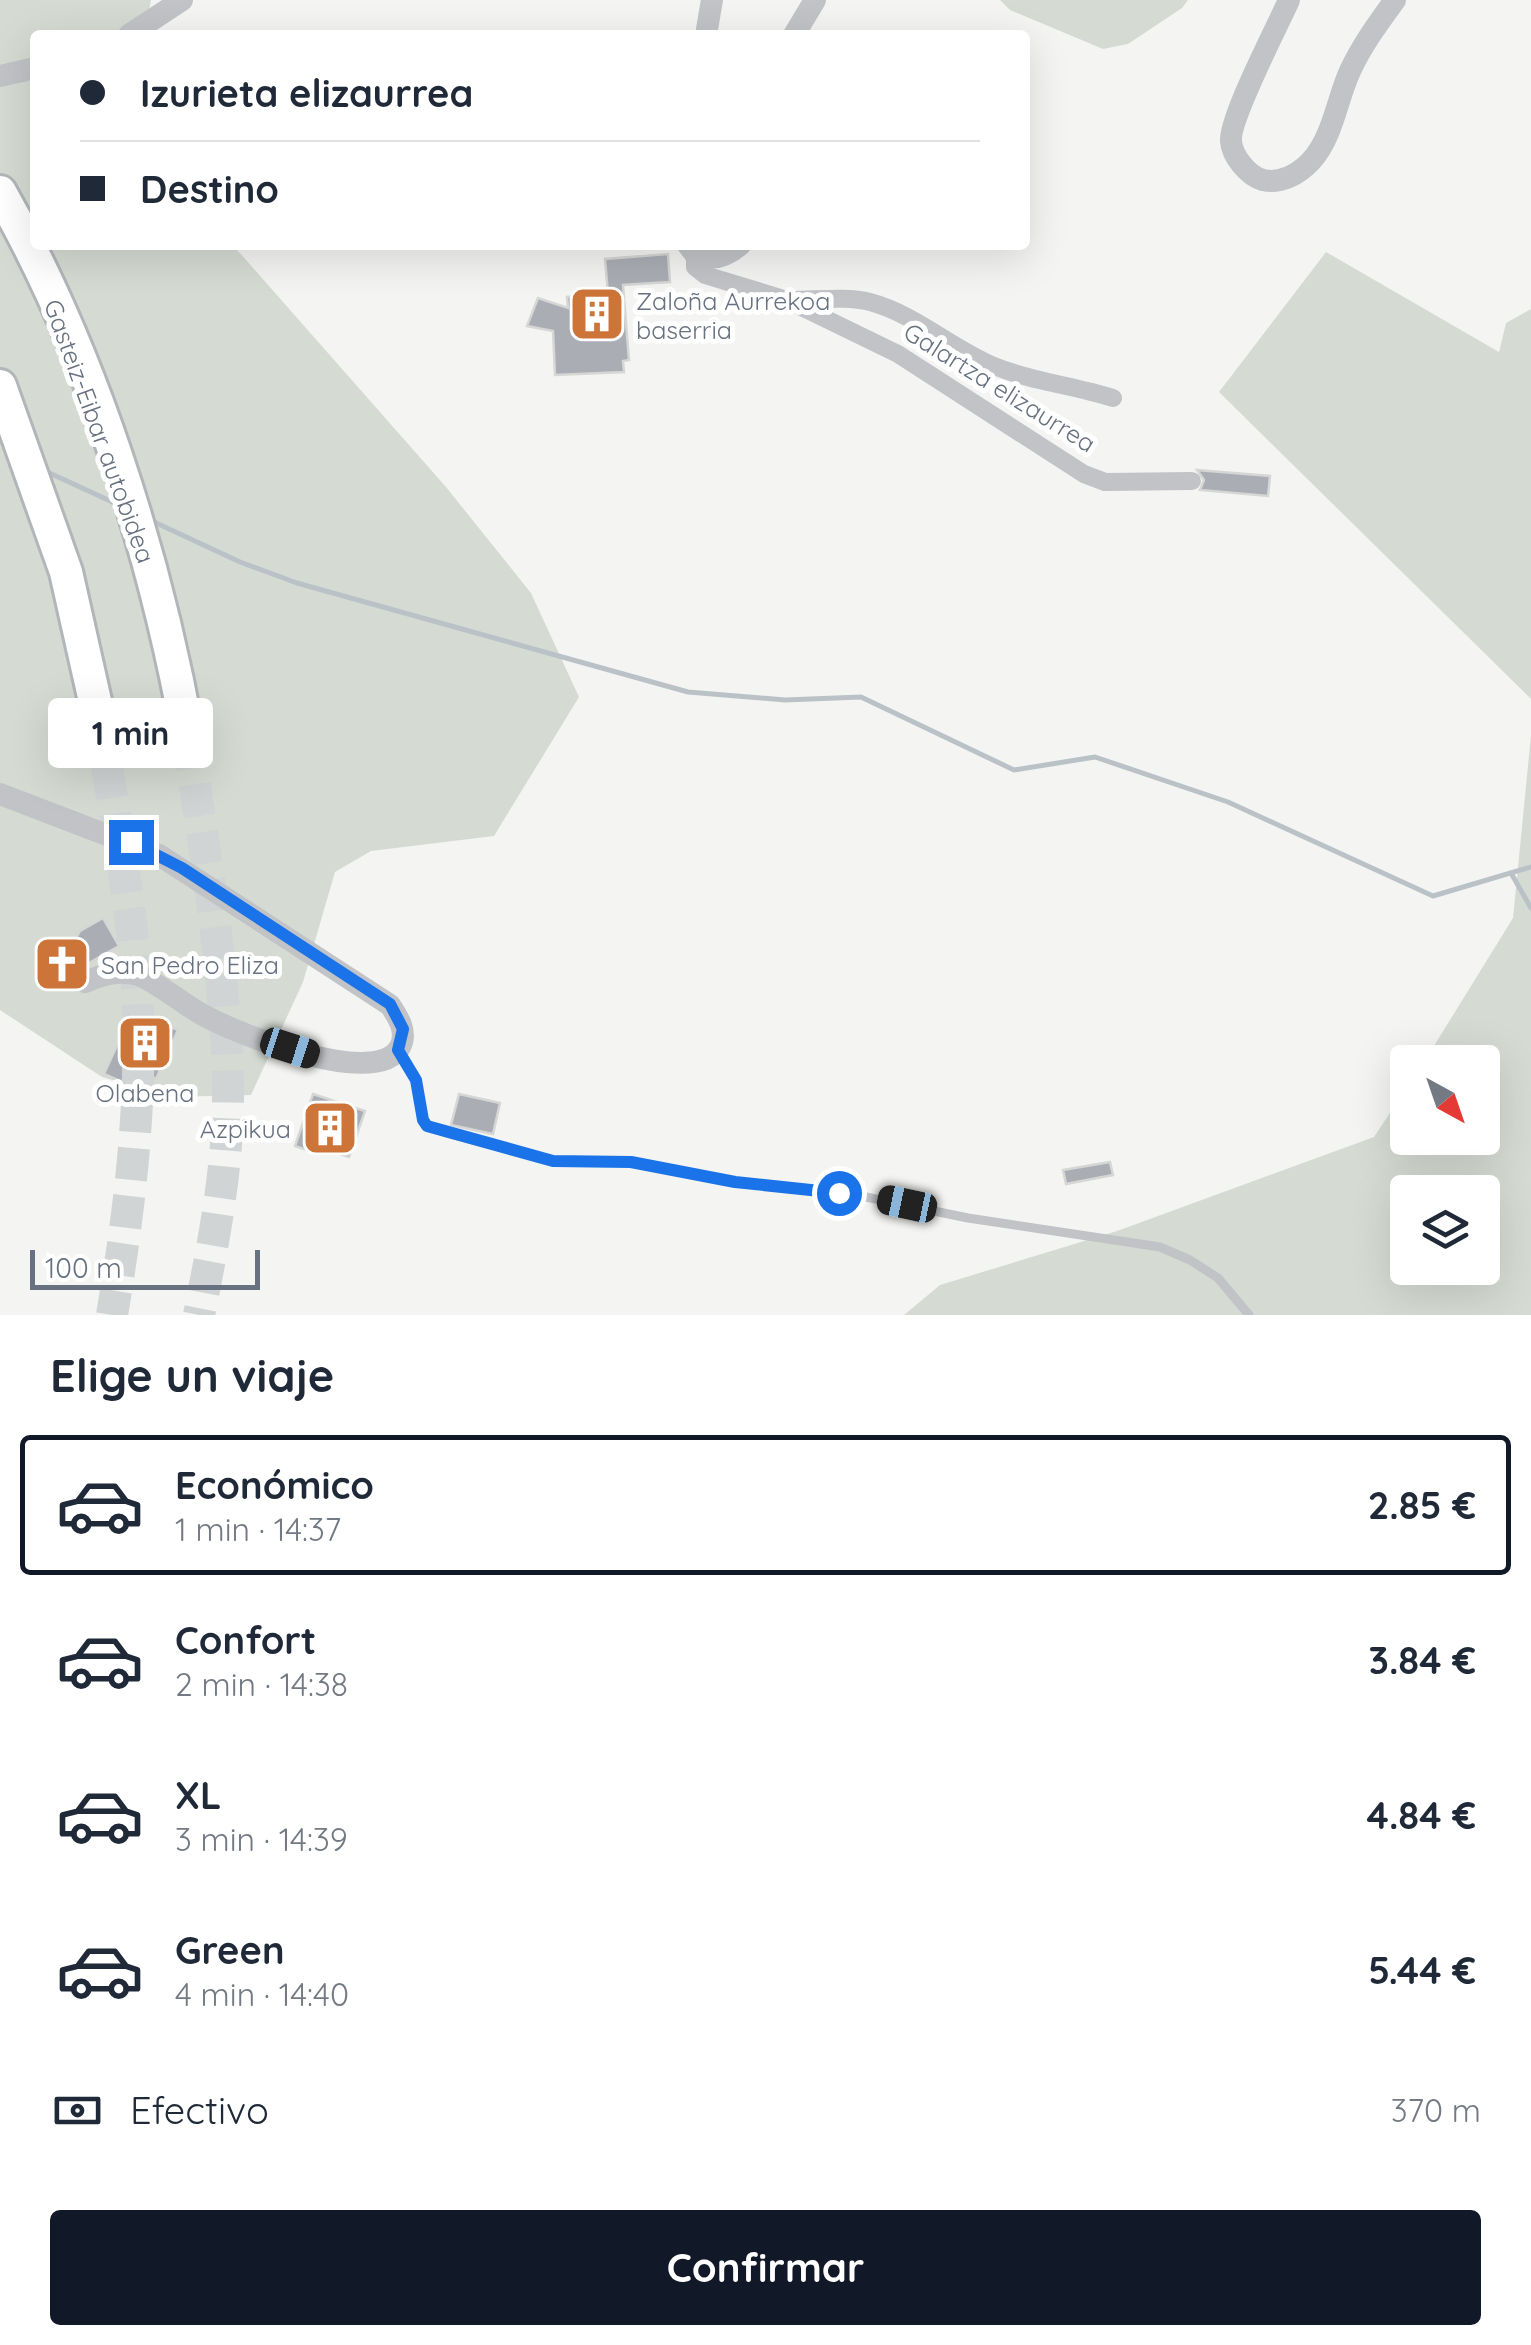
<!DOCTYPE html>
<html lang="es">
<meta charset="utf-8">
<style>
body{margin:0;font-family:Quicksand,sans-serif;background:#f2f2f3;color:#1f2937;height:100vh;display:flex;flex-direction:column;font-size:38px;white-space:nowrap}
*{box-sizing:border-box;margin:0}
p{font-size:32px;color:#747a83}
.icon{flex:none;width:55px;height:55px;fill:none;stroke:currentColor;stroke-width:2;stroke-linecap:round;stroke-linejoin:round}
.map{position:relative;height:1315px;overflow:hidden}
.panel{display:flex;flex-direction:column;background:#fff;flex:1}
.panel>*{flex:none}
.top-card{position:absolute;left:30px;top:30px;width:1000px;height:220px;border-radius:10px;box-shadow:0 10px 40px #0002;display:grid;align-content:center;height:220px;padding:0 50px;background:#fff}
.needle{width:65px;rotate:140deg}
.buttons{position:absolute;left:1390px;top:1045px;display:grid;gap:20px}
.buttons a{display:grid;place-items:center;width:110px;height:110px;border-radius:10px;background:#fff;box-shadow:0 10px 40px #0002;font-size:50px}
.scale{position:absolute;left:30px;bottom:25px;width:230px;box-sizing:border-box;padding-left:10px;border:5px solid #67717f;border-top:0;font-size:28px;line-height:35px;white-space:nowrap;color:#67717f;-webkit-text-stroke:8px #fff;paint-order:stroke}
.end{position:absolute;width:45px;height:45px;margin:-22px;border:12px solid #1a73e8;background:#fff;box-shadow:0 0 0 5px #fff}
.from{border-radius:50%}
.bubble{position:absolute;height:70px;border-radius:10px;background:#fff;box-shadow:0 10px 40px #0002;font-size:32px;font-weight:700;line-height:70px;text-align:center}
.car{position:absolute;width:30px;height:60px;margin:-30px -15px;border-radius:12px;box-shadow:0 0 8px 2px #0007;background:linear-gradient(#222 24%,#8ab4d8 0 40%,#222 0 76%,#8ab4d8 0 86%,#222 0)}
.top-card b{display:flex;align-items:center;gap:35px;height:95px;font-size:38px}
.top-card b+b{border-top:2px solid #e0e1e3}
.top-card i{width:25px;height:25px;background:#1f2937}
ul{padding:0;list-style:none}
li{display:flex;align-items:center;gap:30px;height:140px;margin:0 20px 15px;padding:0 30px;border:5px solid transparent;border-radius:10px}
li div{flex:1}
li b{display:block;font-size:38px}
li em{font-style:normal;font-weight:700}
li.selected{border-color:#111827}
li>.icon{width:90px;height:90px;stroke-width:1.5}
h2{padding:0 50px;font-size:45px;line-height:120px}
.pay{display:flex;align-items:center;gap:25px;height:110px;padding:0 50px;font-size:38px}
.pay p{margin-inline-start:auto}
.cta{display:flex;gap:20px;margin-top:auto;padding:20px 50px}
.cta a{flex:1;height:115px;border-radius:10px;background:#111827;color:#fff;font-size:40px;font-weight:700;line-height:115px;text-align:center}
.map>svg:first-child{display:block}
</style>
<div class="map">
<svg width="1531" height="1315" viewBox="0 0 1531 1315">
<rect width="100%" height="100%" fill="#f4f5f2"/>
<!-- green -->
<path fill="#d5dbd3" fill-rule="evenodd" d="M0,0H151L145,35H35V245H231L239,252L446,487L531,593L579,697L494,836L371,851L335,872L303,982L251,1095L172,1097L102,1077L0,1010Z
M1000,0H1188L1182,8L1128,44L1103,49L1010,10Z
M1326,252L1499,352L1506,323L1531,309V699L1219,392Z
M1531,735V1315H904L940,1285L1117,1231L1374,1137L1407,1087L1408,1138H1482V1062H1424L1513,918ZM1408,1192H1482V1268H1408Z"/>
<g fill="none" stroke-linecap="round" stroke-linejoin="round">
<!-- stream -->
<path stroke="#bac2c7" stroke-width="5" d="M43,470L119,505
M152,521L240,562L297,583L688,692L785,700L861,697L1014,770L1095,757L1228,802L1433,896L1531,867
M1511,873L1531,908"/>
</g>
<!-- building -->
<path fill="#aaaeb4" stroke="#d6d6d4" stroke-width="2.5" d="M668,254L670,282L623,285L629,360L623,361L624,372L555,375L553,331L527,326L538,298L568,308L567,297L608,294L605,259Z
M1197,470L1270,476L1268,496L1200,490L1204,480Z
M103,918L119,946L50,985L41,982L34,974L38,957L35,953L51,944L56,953L74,942L80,931Z
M133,1010L178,1030L156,1079L140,1072L133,1087L104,1074Z
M313,1094L365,1111L349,1157L314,1146L312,1152L295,1146Z
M459,1094L500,1103L493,1134L451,1125Z
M1110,1162L1113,1175L1066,1184L1063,1170Z"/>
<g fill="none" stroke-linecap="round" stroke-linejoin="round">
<!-- motorway-tunnel -->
<path stroke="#d1d4d5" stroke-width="32" stroke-dasharray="32 16" stroke-linecap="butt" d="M99,719C114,815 135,914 138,1013C141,1114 129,1215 112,1315
M188,737C204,853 226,970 228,1087C229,1164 214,1240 199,1315"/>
<!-- motorway casing -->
<g stroke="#b3b6b9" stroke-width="38">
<path id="motorway" d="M0,192C92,353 155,554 188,737
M0,386L66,572L99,719"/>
</g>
<!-- service -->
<path stroke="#c1c3c6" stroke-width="9" d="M398,1050L416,1080L423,1120L427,1126L446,1133L553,1161L631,1162L735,1182L861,1196L968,1218L1160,1247L1190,1260L1218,1278L1249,1315"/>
<!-- minor -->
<path stroke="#c1c3c6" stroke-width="18" d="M695,254V267L705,275L787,300L898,354L1084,474L1105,482L1192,481
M793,300C818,300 846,296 870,302C915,314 951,348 994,366C1033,382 1073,385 1113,398"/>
<!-- tertiary -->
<path stroke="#c1c3c6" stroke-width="22" d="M1289,0C1278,25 1229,119 1231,141C1232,156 1248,176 1263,180C1281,184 1299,174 1311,161C1333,137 1337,99 1350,71C1362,45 1379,22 1395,0
M129,35L182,0
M706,35L712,0
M794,35L815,0
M0,76L35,68
M688,245L695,254C712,262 726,257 740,245
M0,794L159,855L390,1005C398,1017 408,1032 400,1047C377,1090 238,1034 205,1016C182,1004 163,986 139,975C118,970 104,974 85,982"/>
<!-- motorway -->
<use href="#motorway" stroke="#fff" stroke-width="32"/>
</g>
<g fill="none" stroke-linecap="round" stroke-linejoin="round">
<!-- route -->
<path stroke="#1a73e8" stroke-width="12" d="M131,842L182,868L390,1004L403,1029L398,1050L416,1080L423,1120L427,1126L553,1161L631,1162L735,1182L839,1193"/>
</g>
<!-- icons -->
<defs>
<g id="building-square" transform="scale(2.875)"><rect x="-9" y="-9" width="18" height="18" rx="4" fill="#cd7439" stroke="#fff"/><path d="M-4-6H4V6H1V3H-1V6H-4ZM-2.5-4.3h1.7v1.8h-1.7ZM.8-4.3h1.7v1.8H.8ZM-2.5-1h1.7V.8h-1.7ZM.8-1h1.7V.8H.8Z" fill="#fff"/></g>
<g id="church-square" transform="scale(2.875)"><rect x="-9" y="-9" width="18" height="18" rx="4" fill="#cd7439" stroke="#fff"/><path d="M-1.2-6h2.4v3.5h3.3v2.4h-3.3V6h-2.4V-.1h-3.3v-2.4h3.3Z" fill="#fff"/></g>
</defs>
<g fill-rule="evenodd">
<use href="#building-square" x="597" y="314"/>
<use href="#church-square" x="62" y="964"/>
<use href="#building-square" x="145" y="1043"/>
<use href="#building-square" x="330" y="1128"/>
</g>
<g text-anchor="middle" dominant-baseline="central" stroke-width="10" stroke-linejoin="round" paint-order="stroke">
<!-- poi labels -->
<g font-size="25" fill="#67717f" stroke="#fff" text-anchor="start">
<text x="636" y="300">Zaloña Aurrekoa<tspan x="636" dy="29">baserria</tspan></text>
<text x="101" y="964">San Pedro Eliza</text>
<text x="145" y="1092" text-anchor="middle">Olabena</text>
<text x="291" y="1128" text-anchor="end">Azpikua</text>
</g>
<!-- street labels -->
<g font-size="25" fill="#67717f" stroke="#fff">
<text transform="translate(1000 387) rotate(32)">Galartza elizaurrea</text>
<text transform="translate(100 431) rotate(70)">Gasteiz-Eibar autobidea</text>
</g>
</g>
</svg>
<div class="buttons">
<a><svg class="needle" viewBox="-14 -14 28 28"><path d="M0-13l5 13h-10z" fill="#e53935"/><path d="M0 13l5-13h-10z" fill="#747a83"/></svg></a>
<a><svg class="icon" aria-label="layers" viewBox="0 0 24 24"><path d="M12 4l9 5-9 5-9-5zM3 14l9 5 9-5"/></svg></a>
</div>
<div class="scale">100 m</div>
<i class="end from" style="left:839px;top:1193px"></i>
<i class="end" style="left:131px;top:842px"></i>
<div class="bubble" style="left:48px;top:698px;width:165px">1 min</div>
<i class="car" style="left:290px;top:1048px;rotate:108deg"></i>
<i class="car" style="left:907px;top:1204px;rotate:282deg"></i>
<div class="top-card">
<b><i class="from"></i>Izurieta elizaurrea</b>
<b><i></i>Destino</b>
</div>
</div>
<section class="panel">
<h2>Elige un viaje</h2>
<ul>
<li class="selected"><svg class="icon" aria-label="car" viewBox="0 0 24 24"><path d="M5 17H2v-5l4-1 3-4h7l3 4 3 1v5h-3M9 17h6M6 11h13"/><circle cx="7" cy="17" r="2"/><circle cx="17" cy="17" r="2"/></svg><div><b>Económico</b><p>1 min · 14:37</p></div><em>2.85 €</em></li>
<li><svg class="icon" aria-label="car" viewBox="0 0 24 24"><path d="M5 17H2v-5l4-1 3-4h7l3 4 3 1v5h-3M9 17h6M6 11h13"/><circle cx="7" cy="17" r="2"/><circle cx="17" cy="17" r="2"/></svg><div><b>Confort</b><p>2 min · 14:38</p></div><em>3.84 €</em></li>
<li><svg class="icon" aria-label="car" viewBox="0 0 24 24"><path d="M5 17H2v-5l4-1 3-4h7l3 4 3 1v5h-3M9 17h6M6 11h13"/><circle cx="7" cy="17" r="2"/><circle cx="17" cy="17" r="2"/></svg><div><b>XL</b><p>3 min · 14:39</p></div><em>4.84 €</em></li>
<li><svg class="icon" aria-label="car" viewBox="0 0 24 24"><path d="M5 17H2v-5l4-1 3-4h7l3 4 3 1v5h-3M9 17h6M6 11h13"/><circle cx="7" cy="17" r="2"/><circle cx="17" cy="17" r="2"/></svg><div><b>Green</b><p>4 min · 14:40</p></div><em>5.44 €</em></li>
</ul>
<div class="pay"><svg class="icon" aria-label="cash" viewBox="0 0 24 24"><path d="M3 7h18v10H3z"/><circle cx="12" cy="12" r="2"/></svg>Efectivo<p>370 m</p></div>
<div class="cta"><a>Confirmar</a></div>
</section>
